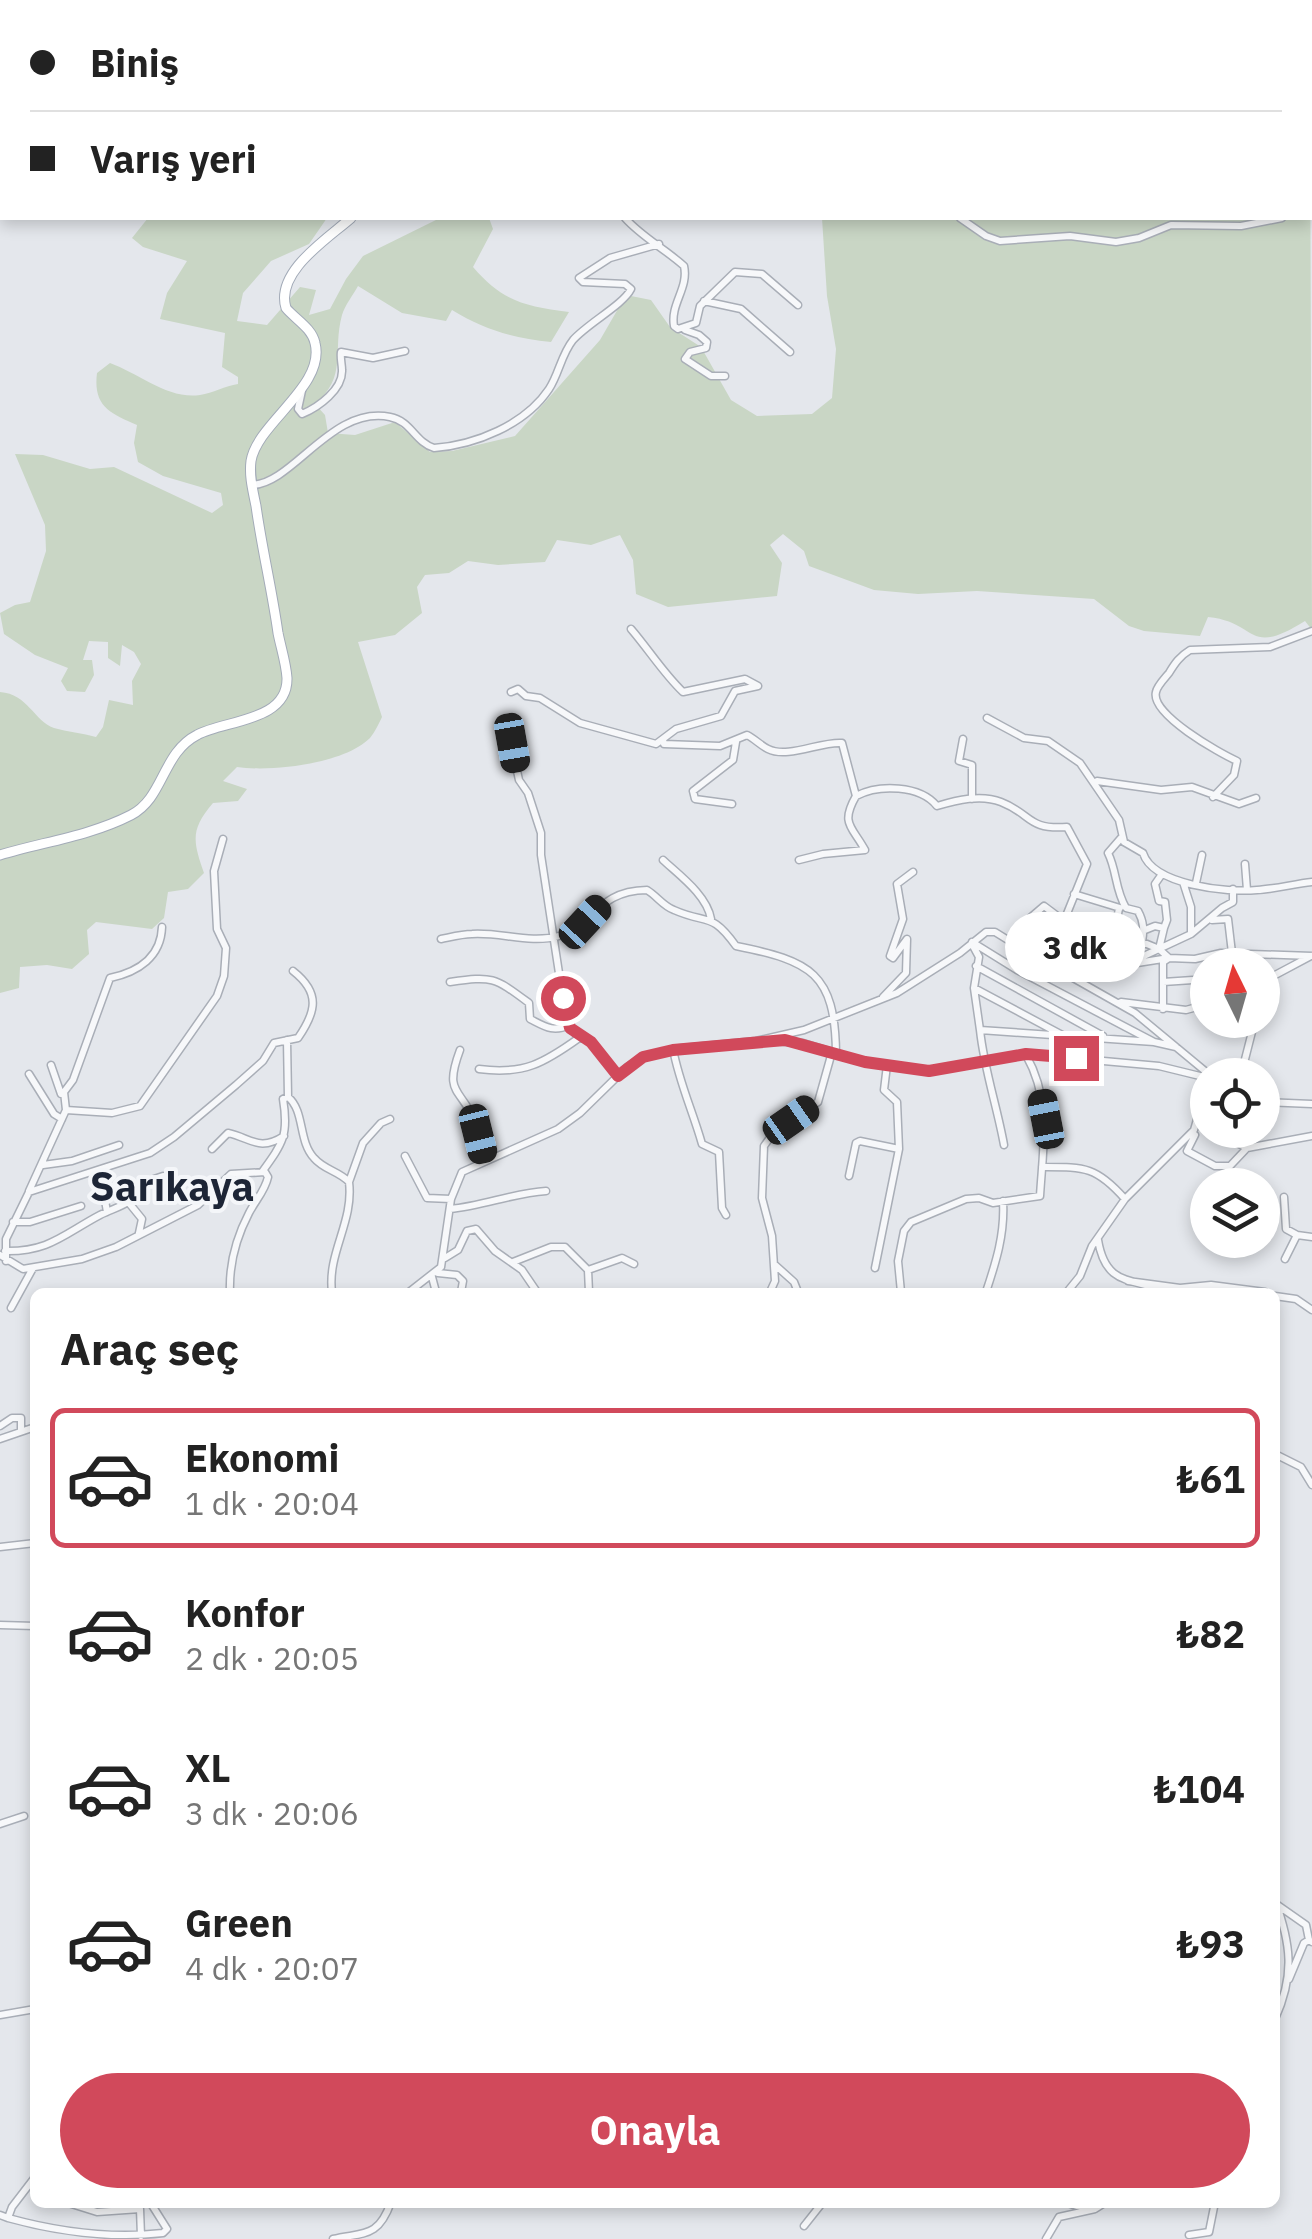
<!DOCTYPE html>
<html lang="tr">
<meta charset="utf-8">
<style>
body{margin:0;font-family:"IBM Plex Sans",sans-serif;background:#f6f6f6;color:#222;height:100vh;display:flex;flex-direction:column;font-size:38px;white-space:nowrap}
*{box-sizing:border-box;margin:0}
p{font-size:32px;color:#767676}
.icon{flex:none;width:55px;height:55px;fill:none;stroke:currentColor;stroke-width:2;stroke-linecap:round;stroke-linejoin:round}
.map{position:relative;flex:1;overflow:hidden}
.side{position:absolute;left:30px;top:1288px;width:1250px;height:920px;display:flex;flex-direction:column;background:#fff;border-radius:15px;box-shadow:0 5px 15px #0003}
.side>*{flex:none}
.top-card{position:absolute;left:0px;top:0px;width:1312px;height:220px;box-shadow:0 5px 15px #0003;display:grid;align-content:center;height:220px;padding:0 30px;background:#fff}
.needle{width:65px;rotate:355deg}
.tools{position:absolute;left:1190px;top:948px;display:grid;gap:20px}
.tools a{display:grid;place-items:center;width:90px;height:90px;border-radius:50%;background:#fff;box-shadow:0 5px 15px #0003;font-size:50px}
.end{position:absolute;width:45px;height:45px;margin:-22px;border:12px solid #d1495b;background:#fff;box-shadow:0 0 0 5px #fff}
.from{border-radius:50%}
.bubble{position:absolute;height:70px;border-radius:35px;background:#fff;box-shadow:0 5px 15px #0003;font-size:32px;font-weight:800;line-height:70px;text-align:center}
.car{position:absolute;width:30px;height:60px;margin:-30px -15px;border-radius:12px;box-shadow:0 0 8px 2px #0007;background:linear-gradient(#222 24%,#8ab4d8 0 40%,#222 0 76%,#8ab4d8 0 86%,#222 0)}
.top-card b{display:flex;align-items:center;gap:35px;height:95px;font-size:38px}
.top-card b+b{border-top:2px solid #e0e0e0}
.top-card i{width:25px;height:25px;background:#222}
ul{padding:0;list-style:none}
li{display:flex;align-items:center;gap:30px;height:140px;margin:0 20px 15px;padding:0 10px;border:5px solid transparent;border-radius:15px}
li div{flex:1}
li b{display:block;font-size:38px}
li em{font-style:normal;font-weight:800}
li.current{border-color:#d1495b}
li>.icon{width:90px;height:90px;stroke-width:1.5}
h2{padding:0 30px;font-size:45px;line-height:120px}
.primary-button{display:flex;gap:20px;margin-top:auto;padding:20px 30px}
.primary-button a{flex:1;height:115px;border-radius:60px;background:#d1495b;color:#fff;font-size:40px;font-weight:800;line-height:115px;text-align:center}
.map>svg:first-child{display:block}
</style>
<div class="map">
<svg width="1312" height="2239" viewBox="0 0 1312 2239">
<rect width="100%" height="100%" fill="#e4e7ec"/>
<!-- green -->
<path fill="#c9d6c5" d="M651,0H1233L1235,2H651Z
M1310,112L1312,630L1305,621C1246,658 1259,622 1208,617L1200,636L1144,631L1129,626L1094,599L977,591L918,594L874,590L809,566L804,551L783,534L770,545L782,563L777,596L668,607L636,594L633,560L620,535L591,545L557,540L545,562L498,565L468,561L449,573L425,575L417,587L422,613L395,635L358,642L382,717C379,723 375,732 370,738C344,764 272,772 237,767L223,781L247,789L238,801L213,803C190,830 193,841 204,873L188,889L168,892L164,918L152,929L96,922L87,930L89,954L72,969L47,965L20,967L19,988L0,993V692C28,694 34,721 54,728C67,732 83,733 96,737L103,727L109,700L133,705L132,681L141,664L134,652L122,645L120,666L108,658V642L89,641L83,660H92L94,675L85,692L67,691L61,681L68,668L35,655L4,634L0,613L15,605L30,602L46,551L45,525L15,454L43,455L90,469L114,467L212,513L223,505L221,493L163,476L138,462L134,443L137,425C109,413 93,406 97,373L110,363C138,373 169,400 200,395C213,393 225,386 238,384V377L222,367L225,333L160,319L167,293L187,261L143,247L132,238L148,218H327L309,244L271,261L243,293L237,321L267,325L300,287L316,290L309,315L330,309L346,279L363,256L440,218H489L493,229L473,267C503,302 525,306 569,312L551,342C514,338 484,330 452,310L446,321L402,313L358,286C353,295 345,305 342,315C332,352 348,376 315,404L325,415L328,433L355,435L395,422L430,452L452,451L515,436L600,340L626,295L651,300L670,327L701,347L731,400L757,416L812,414L832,398L836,349L827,296L822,218H1310Z"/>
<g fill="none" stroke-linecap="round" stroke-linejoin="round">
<!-- minor casing -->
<g stroke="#a9aeb7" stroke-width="9">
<path id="minor" d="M715,0L723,2
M1251,0L1254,2
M1311,0H1312
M577,2L613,0
M1058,2L1061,0
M1237,2L1241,0
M1310,49L1312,51
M1310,128L1312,127
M1310,214H1312
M625,218C642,237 665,249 684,266C689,288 670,304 674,326L678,329L696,323L700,306L735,272L762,274L798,305
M960,218L986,236L1000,241L1070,236L1116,242L1139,238L1171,225L1241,226L1282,218
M704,301L741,309L790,352
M685,330L699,335L707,342L706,348L690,352L685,359L711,376H725
M303,386L298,409L302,414C319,407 343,389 342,370C342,364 340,358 341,352L373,358L405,351
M252,485C293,484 332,405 390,417C411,421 415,442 434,448C475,445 525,425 549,389C559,374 561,355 573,340C588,323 623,305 631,289L625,284L583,282L579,278L610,258L659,244
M511,692L518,689L526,696L540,698L580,723L656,744L676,729L721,716L735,691L758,686L745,679L683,692C664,674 649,650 631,629
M987,718L1024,738L1048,741L1080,763L1119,820L1124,842L1143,853C1153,885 1227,893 1257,890C1275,889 1294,884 1312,882
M963,739L959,761L972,765V799
M663,740L664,744L720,746L747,735C755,739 760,745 768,749C788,759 821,741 842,743L856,796C879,784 920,785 937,806C957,800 981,794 1001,802C1032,814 1027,830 1067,827L1087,864L1064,921L1069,932L1084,941L1098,966
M511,743L519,780L528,793L541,833V855L566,1019L577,1036L591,1041L617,1076
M1097,781L1161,790L1192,787L1239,804L1256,798
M1213,797L1234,775L1237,761C1219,753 1150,714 1156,692C1157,686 1165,678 1169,673C1175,663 1180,656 1190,650L1270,647L1312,631
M732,804L695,799L693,791L733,760L736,742
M1121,838L1108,853C1117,871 1115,890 1126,908L1138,911C1144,922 1144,930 1142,942L1159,949L1169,958L1163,962V1009
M663,860C679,875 707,895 711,919
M799,860L823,854L865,850C852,826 840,824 856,796
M1245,864L1247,890
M1183,882L1191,907V933
M1196,883L1202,855
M1074,894L1120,908
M1119,908L1115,932L1124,939L1145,944
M1212,920L1228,919L1232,953
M1102,921L1114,931
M1145,930L1155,926L1164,928L1167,920L1165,902L1159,901L1155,884L1162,874
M1040,934L1030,918L1044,906L1064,921
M441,939C451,937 462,934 472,934C501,932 530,944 559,936C596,927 594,891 647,890C657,896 663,906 674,910C708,925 711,911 736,946C811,961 835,973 836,1053
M972,942L1017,970L1154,1042L1176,1047
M972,944L979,957L974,988
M1159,949L1164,928
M1029,953L1135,1013L1205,1071L1208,1077
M1226,953L1231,965
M1133,961L1191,934L1222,908L1233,902V889
M976,966L1103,1036
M450,982C493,976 494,977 529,1003L530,1019C544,1026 553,1033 569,1025
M1163,982L1208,979
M1262,982L1311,956
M883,997L906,973L907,939L893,958L890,956L903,919L897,884L913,872
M1121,1002L1186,1010L1208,1004
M980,1030L974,988L1064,1036
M287,1040L288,1097
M772,1041L803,1043L865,1062L929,1071L1026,1054L1159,1066L1208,1078
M673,1049C679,1082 693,1112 702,1144L719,1152L722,1208L726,1215
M460,1050C444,1093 459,1087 474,1119C480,1131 482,1147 485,1160
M51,1065L61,1094
M479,1069C524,1075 544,1063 579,1038
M29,1074L54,1114L62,1119
M1241,1075L1255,1020
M1262,1102L1312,1104
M66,1110L64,1092L73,1080L110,978C138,972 161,957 162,927
M1211,1130L1247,1148L1312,1136
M1192,1133L1195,1135L1187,1151L1215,1166H1230L1247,1148
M1004,1145C997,1106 984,1069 980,1030L1154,1042
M212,1149L228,1133C251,1138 259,1152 284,1136
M405,1156L427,1198L451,1199
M43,1165L72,1161L119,1145
M1042,1167C1084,1167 1096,1166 1125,1199
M100,1171L107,1212
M262,1172C283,1143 289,1135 283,1099L288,1097C305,1111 298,1141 314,1158C324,1170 339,1171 349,1182C354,1222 327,1253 332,1292
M849,1176L856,1143L860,1141L899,1149L897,1102L884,1090L887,1065
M349,1182L363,1143L381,1123L390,1119
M29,1191L66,1110L112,1113L140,1106L217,996L224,976L226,948L217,929L214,871L223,839
M1284,1197L1286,1229L1297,1235
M129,1203L142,1219L139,1233
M450,1209C483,1206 513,1193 546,1191
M13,1222H30L81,1206
M1098,1240C1106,1288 1133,1277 1167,1292
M5,1251C49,1252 64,1234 100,1215C118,1206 136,1204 142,1183L163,1176
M0,1255L23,1269L82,1259L116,1247L198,1205L231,1174L265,1172L268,1177C265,1191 255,1201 249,1213C236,1238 229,1265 230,1292
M445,1258L458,1250L467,1231L476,1229L495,1251L522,1270L537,1292
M1285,1259L1297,1235L1312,1237
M6,1261V1239L29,1192L150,1153L174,1137L236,1085L263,1061L274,1043L298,1038C316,1012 321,993 293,971
M513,1262L551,1247H565L588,1270L589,1292
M774,1264L794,1282L798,1292
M875,1268L899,1149
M588,1270L622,1258L634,1264
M438,1273L457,1275L463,1281L461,1292
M432,1277L436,1292
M1128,1281L1180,1288L1211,1285L1265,1292
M409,1292L441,1267L451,1199L462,1172L558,1129L580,1113L627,1067L643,1057L673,1049L756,1041L804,1030L897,993L960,953L986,932H995L1016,945L1059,961L1088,967L1118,966L1169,958L1195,959L1221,953L1312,956
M770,1292L775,1281L772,1236L762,1198L764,1146L774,1132L818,1102L832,1052
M901,1292L898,1261L904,1231L911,1222L966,1199L979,1198L993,1203L1040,1196C1043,1146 1052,1101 1026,1055
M986,1292C996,1262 1005,1234 1003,1201
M1067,1292L1080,1276L1092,1246L1125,1199L1194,1130L1208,1081
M1275,1296L1296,1299L1312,1310
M11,1308L33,1268
M0,1426L12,1418H21V1431
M0,1439L35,1427
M1275,1454L1301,1467L1312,1485
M0,1547L35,1543
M0,1625L35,1626
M0,1824L24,1816
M1275,1900C1291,1944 1295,1975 1275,2019
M1276,1904L1306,1925L1309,1940
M1289,1979L1304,1943L1309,1940L1312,1942
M0,2015L35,2009
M65,2202L97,2212L140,2209L141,2236
M1064,2202L1083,2208
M0,2215L8,2218L12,2207L35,2177
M8,2218C59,2232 110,2239 163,2233L167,2229L150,2202
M804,2226L823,2202
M1189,2235L1209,2232L1215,2202
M333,2239C363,2232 378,2239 391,2202
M1046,2239L1059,2217L1095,2209L1106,2202"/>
</g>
<!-- major casing -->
<g stroke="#a3abb8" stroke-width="11">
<path id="major" d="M468,2L469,0
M0,855C43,842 90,836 131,815C164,798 162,753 197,735C224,720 288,722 287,678C286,663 281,648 278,633C272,590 262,549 256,506C253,491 249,476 251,461C257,423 326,386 315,343C312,328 295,319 286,308C275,272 327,239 351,218"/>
</g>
<!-- minor -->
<use href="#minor" stroke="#f7f8fa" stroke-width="6"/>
<!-- major -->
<use href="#major" stroke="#fff" stroke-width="9"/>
</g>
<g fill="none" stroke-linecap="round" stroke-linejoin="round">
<!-- route -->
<path stroke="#d1495b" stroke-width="12" d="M563,998L570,1028L591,1042L618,1076L643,1057L673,1050L785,1040L865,1062L929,1071L1026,1054L1076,1058"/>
</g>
<g text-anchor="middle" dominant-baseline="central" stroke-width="8" stroke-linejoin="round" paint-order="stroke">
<!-- quarter labels -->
<g font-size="40" font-weight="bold" fill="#1d2536" stroke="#f4f6f9">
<text x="172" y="1186">Sarıkaya</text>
</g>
</g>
</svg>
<div class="tools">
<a><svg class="needle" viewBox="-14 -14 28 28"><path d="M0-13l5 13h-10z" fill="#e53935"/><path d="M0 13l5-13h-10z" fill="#767676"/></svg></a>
<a><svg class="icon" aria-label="locate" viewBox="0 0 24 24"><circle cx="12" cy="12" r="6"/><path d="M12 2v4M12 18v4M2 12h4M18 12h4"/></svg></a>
<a><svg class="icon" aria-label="layers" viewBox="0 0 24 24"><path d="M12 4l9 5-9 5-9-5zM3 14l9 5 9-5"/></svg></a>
</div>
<i class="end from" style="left:563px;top:998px"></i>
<i class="end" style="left:1076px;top:1058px"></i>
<div class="bubble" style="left:1005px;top:912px;width:140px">3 dk</div>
<i class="car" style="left:512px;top:743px;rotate:170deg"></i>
<i class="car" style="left:585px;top:922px;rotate:43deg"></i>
<i class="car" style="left:1046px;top:1119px;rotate:349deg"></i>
<i class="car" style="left:791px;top:1120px;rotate:55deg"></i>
<i class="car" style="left:478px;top:1134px;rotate:166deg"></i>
<div class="top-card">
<b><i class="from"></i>Biniş</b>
<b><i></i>Varış yeri</b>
</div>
<section class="side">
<h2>Araç seç</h2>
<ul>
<li class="current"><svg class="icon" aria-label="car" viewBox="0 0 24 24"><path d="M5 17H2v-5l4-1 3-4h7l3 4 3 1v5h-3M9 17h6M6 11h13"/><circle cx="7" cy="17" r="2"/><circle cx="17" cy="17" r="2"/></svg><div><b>Ekonomi</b><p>1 dk · 20:04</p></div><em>₺61</em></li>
<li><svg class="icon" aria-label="car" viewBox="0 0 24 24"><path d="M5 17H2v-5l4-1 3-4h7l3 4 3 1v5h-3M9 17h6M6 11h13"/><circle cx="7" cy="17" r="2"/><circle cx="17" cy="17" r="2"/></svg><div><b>Konfor</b><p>2 dk · 20:05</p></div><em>₺82</em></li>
<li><svg class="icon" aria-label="car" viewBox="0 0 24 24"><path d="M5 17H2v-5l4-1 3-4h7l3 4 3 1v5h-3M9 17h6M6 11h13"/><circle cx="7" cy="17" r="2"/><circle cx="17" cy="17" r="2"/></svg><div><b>XL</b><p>3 dk · 20:06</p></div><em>₺104</em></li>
<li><svg class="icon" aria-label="car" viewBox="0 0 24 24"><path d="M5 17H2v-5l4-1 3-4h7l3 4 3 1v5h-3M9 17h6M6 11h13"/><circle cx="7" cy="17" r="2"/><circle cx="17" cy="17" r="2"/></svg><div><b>Green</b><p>4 dk · 20:07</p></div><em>₺93</em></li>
</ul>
<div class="primary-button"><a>Onayla</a></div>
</section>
</div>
